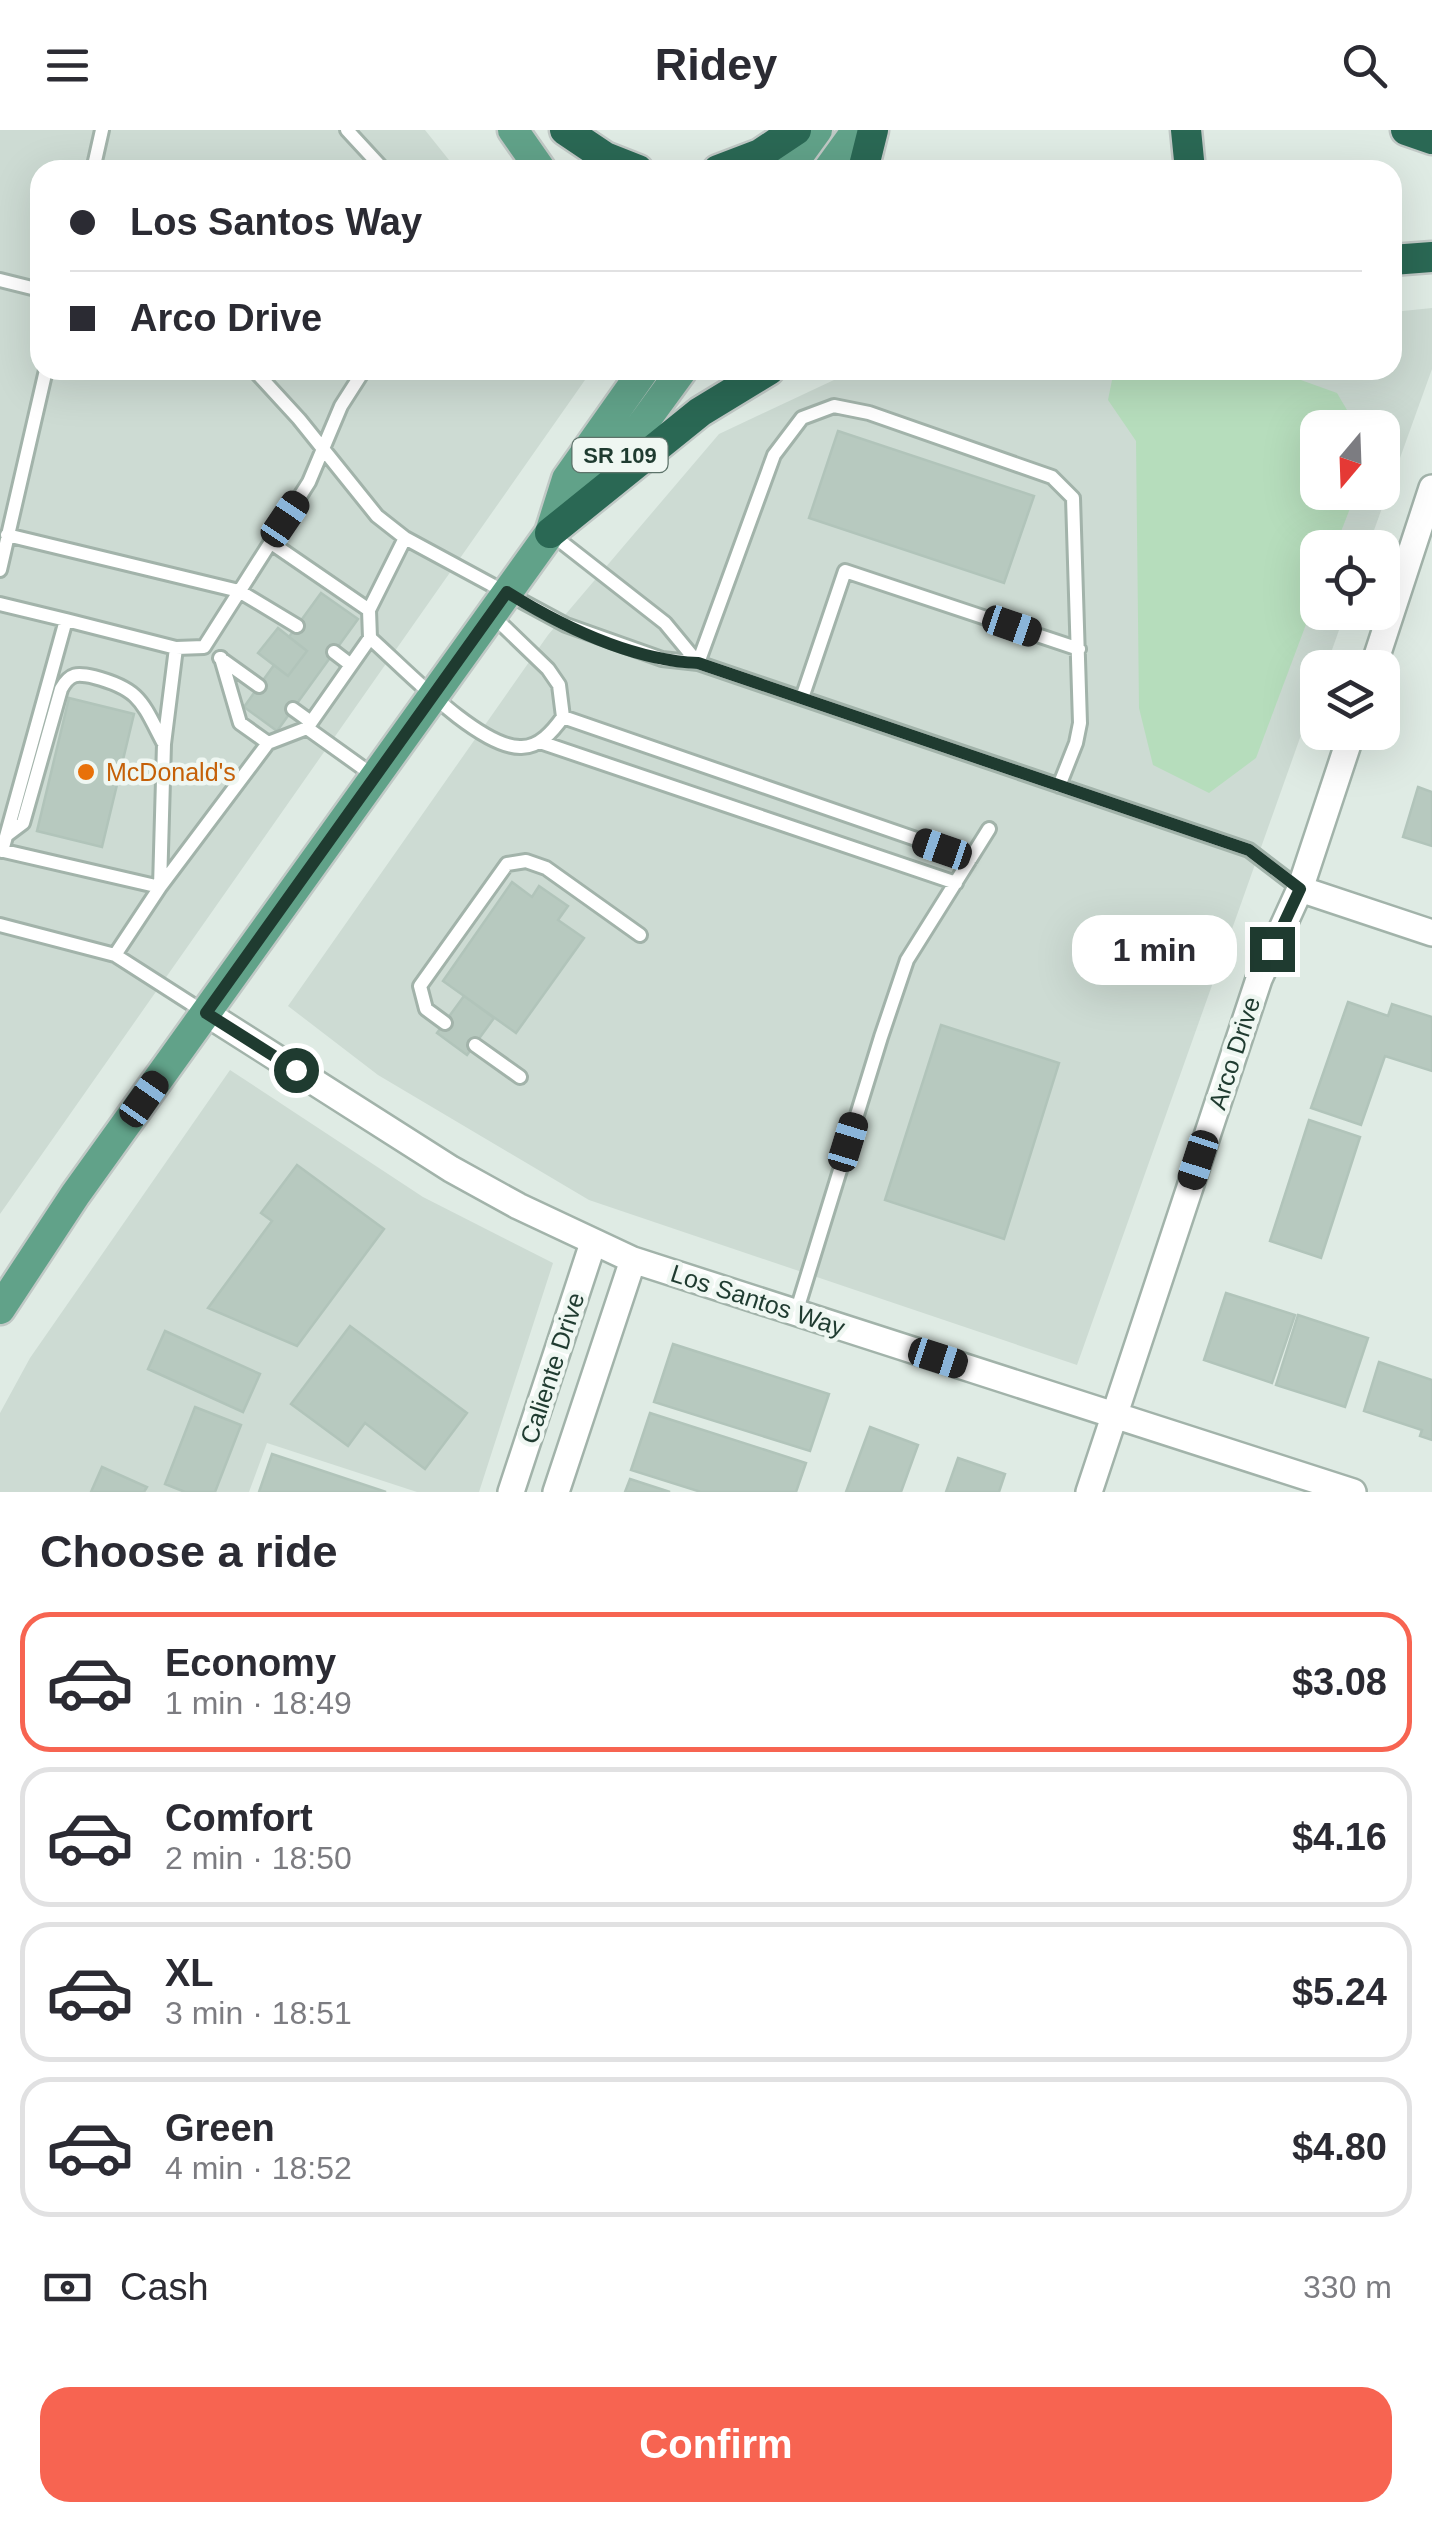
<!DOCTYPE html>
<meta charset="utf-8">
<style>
body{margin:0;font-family:Helvetica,sans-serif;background:#f2f2f3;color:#2b2b33;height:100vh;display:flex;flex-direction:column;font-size:38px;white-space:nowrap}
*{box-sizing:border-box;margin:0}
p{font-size:32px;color:#7c7c81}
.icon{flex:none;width:55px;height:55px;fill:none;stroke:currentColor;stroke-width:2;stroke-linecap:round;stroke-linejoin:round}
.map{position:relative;height:1362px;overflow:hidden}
.details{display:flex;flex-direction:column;background:#fff;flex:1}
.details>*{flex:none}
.guide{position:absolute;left:30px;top:30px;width:1372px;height:220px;border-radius:30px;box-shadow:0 10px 40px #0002;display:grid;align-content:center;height:220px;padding:0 40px;background:#fff}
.needle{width:65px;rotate:199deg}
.tools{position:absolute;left:1300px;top:280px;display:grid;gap:20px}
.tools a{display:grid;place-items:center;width:100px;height:100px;border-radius:20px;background:#fff;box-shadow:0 10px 40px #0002;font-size:50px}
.end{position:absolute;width:45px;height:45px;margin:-22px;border:12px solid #1f3b30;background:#fff;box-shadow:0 0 0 5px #fff}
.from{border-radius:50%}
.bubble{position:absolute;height:70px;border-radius:30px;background:#fff;box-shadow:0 10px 40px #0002;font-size:32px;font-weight:800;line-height:70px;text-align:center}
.car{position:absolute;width:30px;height:60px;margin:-30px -15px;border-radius:12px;box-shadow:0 0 8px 2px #0007;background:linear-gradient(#222 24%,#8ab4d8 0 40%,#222 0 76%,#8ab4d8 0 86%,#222 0)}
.guide b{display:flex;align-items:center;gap:35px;height:95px;font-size:38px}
.guide b+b{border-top:2px solid #e1e1e2}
.guide i{width:25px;height:25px;background:#2b2b33}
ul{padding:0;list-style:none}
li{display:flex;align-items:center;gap:30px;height:140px;margin:0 20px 15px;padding:0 20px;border:5px solid #e1e1e2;border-radius:30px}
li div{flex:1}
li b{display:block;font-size:38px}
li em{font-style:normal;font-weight:800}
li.current{border-color:#f76451}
li>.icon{width:90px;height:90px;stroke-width:1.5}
h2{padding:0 40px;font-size:45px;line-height:120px}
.pay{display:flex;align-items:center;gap:25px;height:110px;padding:0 40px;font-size:38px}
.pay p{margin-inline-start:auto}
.cta{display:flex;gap:20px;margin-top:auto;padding:20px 40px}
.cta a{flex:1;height:115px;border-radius:30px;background:#f76451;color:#fff;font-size:40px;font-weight:800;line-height:115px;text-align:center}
header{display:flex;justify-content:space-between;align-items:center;height:130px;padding:0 40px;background:#fff;font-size:45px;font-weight:800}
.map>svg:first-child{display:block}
</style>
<header><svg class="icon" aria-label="menu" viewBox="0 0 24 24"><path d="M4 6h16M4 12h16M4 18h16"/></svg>Ridey<svg class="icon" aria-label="search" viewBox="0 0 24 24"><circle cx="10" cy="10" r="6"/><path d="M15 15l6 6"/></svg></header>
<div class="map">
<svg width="1432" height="1362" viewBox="0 0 1432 1362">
<rect width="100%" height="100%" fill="#dfebe4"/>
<!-- built -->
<path fill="#cddbd3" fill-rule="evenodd" d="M0,0H425L457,40H40V240H592L0,1084Z
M1432,178V239L1368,417L1318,418V482L1345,483L1326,537L1318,538L1317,560L1077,1235L589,1070L378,945L288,876L548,505L719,304L851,242L869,240H1392L1393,182ZM1318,298H1382V362H1318Z
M230,940L423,1067L553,1133L479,1362H417L267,1313L249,1362H0V1283L30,1228Z"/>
<!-- green -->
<path fill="#b6ddbc" d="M1114,240H1273L1337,263L1357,297L1318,298V362L1356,363L1335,417L1318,418L1317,465L1256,628L1209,663L1153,635L1139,578L1136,311L1108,270Z"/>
<!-- building -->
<path fill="#b7c9bf" stroke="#b1c4ba" stroke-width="2.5" d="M838,301L1034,366L1004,453L809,388Z
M321,463L358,489L277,601L244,577L274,535L288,546L307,521L289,507Z
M278,498L307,521L288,546L258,523Z
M69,568L134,584L102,717L37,701Z
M1418,657L1432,662V716L1403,707Z
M512,752L532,767L539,756L568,776L558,790L584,808L516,903L443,851Z
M464,866L494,888L467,925L437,903Z
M1348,872L1388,886L1392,874L1432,887V941L1385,926L1361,995L1311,978Z
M941,895L1059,933L1004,1109L885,1070Z
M1309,990L1360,1007L1321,1128L1270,1111Z
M297,1035L384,1099L297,1216L208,1178L272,1091L261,1083Z
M1226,1163L1295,1185L1272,1253L1204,1230Z
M1298,1185L1368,1208L1345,1277L1276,1255Z
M350,1196L467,1283L425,1339L365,1293L348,1316L291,1274Z
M165,1201L260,1244L243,1282L148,1239Z
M673,1214L829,1264L810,1321L654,1272Z
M1379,1232L1432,1250V1310L1420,1306L1422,1300L1364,1281Z
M195,1277L241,1295L215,1362H185L165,1354Z
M650,1283L806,1333L796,1362H701L631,1340Z
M870,1297L918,1315L901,1362H846Z
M272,1324L386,1362H259Z
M958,1328L1005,1344L999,1362H946Z
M102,1337L147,1357L144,1362H91Z
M630,1349L670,1362H625Z"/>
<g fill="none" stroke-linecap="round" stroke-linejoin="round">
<!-- lane casing -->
<g stroke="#a2b3aa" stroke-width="18">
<path id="lane" d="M347,0L384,40
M93,40L102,0
M0,150L40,160
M254,240L299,289L377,386L405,408L566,495L662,529L698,533L1249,720L1300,759
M550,403L665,493L698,533
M7,405L239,461L297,496
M270,412L369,480
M0,440L46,240
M0,474L66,490
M370,508C403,537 478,617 520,617C539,618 553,601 563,587L559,555L548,539L492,485
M334,522L351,535
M220,528L259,556
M221,528L240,593L268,613
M698,533L774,325L802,288L834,276L869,283L1052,347L1073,368L1080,593L1076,613L1059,656
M802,568L845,441L1079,519
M293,579L311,592
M563,587L971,728
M307,598L374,646
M540,612L956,753
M7,705L23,693L61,559C70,543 77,543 94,547C140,559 142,572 163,612
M0,720L160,757L164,614L176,518
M2,721L66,490L176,518L204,517L309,352L341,276L364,240
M0,795L115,825L204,882
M115,825L160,757L268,613L307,598L370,508L369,480L405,408
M445,893L426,879L420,856L507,734L526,731L546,738L640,805
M475,915L520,947
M796,1183L881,907L907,830L989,699"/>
</g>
<!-- street casing -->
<g stroke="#a2b3aa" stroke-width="30">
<path id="street" d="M1373,538L1432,358
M1300,759L1432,803
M206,883L451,1039L518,1076L633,1130L1353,1362
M511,1362L593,1113
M556,1362L633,1130
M1089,1362L1259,849L1300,759L1352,602"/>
</g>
<!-- primary casing -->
<g stroke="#c0c8c5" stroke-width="35">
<path id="primary" d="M513,0L541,40
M788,40L817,0
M828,40L857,0
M550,403L567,349L644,240
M0,1179L75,1065L550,403L596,358L682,240"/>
</g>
<!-- highway casing -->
<g stroke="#c0c8c5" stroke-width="35">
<path id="highway" d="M565,0L605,27L638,40
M1186,0L1190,40
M1406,0L1432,9
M718,40L760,24L796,0
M863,40L873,0
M1392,130L1432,127
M550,403L700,282L769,240"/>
</g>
<!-- lane -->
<use href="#lane" stroke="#fff" stroke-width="12"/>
<!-- street -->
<use href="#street" stroke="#fff" stroke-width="25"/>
<!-- primary -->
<use href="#primary" stroke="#61a289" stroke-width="30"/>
<!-- highway -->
<use href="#highway" stroke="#2a6854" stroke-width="30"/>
</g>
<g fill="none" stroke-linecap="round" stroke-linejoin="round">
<!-- route -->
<path stroke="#1f3b30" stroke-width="12" d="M296,940L206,883L507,462C563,497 632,530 698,533L1249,720L1300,759L1272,819"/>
</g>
<!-- markers -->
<circle fill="#e8710a" stroke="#eff7f2" stroke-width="4" cx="86" cy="642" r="10"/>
<g text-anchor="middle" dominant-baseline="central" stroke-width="9" stroke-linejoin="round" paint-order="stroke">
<!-- shield labels -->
<rect fill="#eff7f2" stroke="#5d736a" stroke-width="2.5" x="572.5" y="308" width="95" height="34" rx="8"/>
<g font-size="22" font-weight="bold" fill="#1f3b30">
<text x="620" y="325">SR 109</text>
</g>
<!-- food labels -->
<g font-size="25" fill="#c56008" stroke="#eff7f2" text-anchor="start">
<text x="106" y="642">McDonald's</text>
</g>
<!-- street labels -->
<g font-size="25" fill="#1f3b30" stroke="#eff7f2">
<text transform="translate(1234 923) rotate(-72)">Arco Drive</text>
<text transform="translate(758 1170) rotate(18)">Los Santos Way</text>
<text transform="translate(552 1238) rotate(-72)">Caliente Drive</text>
</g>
</g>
</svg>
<div class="tools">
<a><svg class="needle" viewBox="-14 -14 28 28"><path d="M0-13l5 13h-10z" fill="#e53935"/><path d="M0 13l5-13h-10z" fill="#7c7c81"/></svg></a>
<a><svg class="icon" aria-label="locate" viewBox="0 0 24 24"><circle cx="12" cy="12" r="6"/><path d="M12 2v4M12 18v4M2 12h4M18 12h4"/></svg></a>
<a><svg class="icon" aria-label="layers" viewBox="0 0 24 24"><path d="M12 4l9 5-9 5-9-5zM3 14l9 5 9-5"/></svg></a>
</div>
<i class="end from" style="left:296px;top:940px"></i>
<i class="end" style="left:1272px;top:819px"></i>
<div class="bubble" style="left:1072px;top:785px;width:165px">1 min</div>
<i class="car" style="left:285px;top:389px;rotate:34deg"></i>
<i class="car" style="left:1012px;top:496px;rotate:109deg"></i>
<i class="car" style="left:942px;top:719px;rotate:289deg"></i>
<i class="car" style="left:144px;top:969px;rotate:35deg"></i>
<i class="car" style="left:848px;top:1012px;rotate:17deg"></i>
<i class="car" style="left:1198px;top:1030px;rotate:198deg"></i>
<i class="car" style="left:938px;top:1228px;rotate:108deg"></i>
<div class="guide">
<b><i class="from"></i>Los Santos Way</b>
<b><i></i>Arco Drive</b>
</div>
</div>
<section class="details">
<h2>Choose a ride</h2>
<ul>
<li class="current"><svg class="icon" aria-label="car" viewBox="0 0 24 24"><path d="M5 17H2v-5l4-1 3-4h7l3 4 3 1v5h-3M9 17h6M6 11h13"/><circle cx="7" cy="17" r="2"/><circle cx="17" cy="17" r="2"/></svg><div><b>Economy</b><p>1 min · 18:49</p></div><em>$3.08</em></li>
<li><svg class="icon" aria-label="car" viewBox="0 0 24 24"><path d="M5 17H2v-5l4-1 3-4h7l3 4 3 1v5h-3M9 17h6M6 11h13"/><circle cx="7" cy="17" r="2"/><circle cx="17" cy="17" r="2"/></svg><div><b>Comfort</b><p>2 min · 18:50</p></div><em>$4.16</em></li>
<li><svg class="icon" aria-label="car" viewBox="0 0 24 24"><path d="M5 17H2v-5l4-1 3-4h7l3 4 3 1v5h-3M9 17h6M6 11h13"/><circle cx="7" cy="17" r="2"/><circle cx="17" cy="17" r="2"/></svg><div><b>XL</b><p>3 min · 18:51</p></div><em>$5.24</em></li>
<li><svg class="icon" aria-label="car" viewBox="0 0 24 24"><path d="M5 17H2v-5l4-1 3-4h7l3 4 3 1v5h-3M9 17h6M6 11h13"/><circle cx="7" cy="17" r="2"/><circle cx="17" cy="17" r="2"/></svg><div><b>Green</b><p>4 min · 18:52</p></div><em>$4.80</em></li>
</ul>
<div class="pay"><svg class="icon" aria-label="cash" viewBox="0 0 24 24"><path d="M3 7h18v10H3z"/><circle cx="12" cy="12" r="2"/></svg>Cash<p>330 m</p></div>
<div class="cta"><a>Confirm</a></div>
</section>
